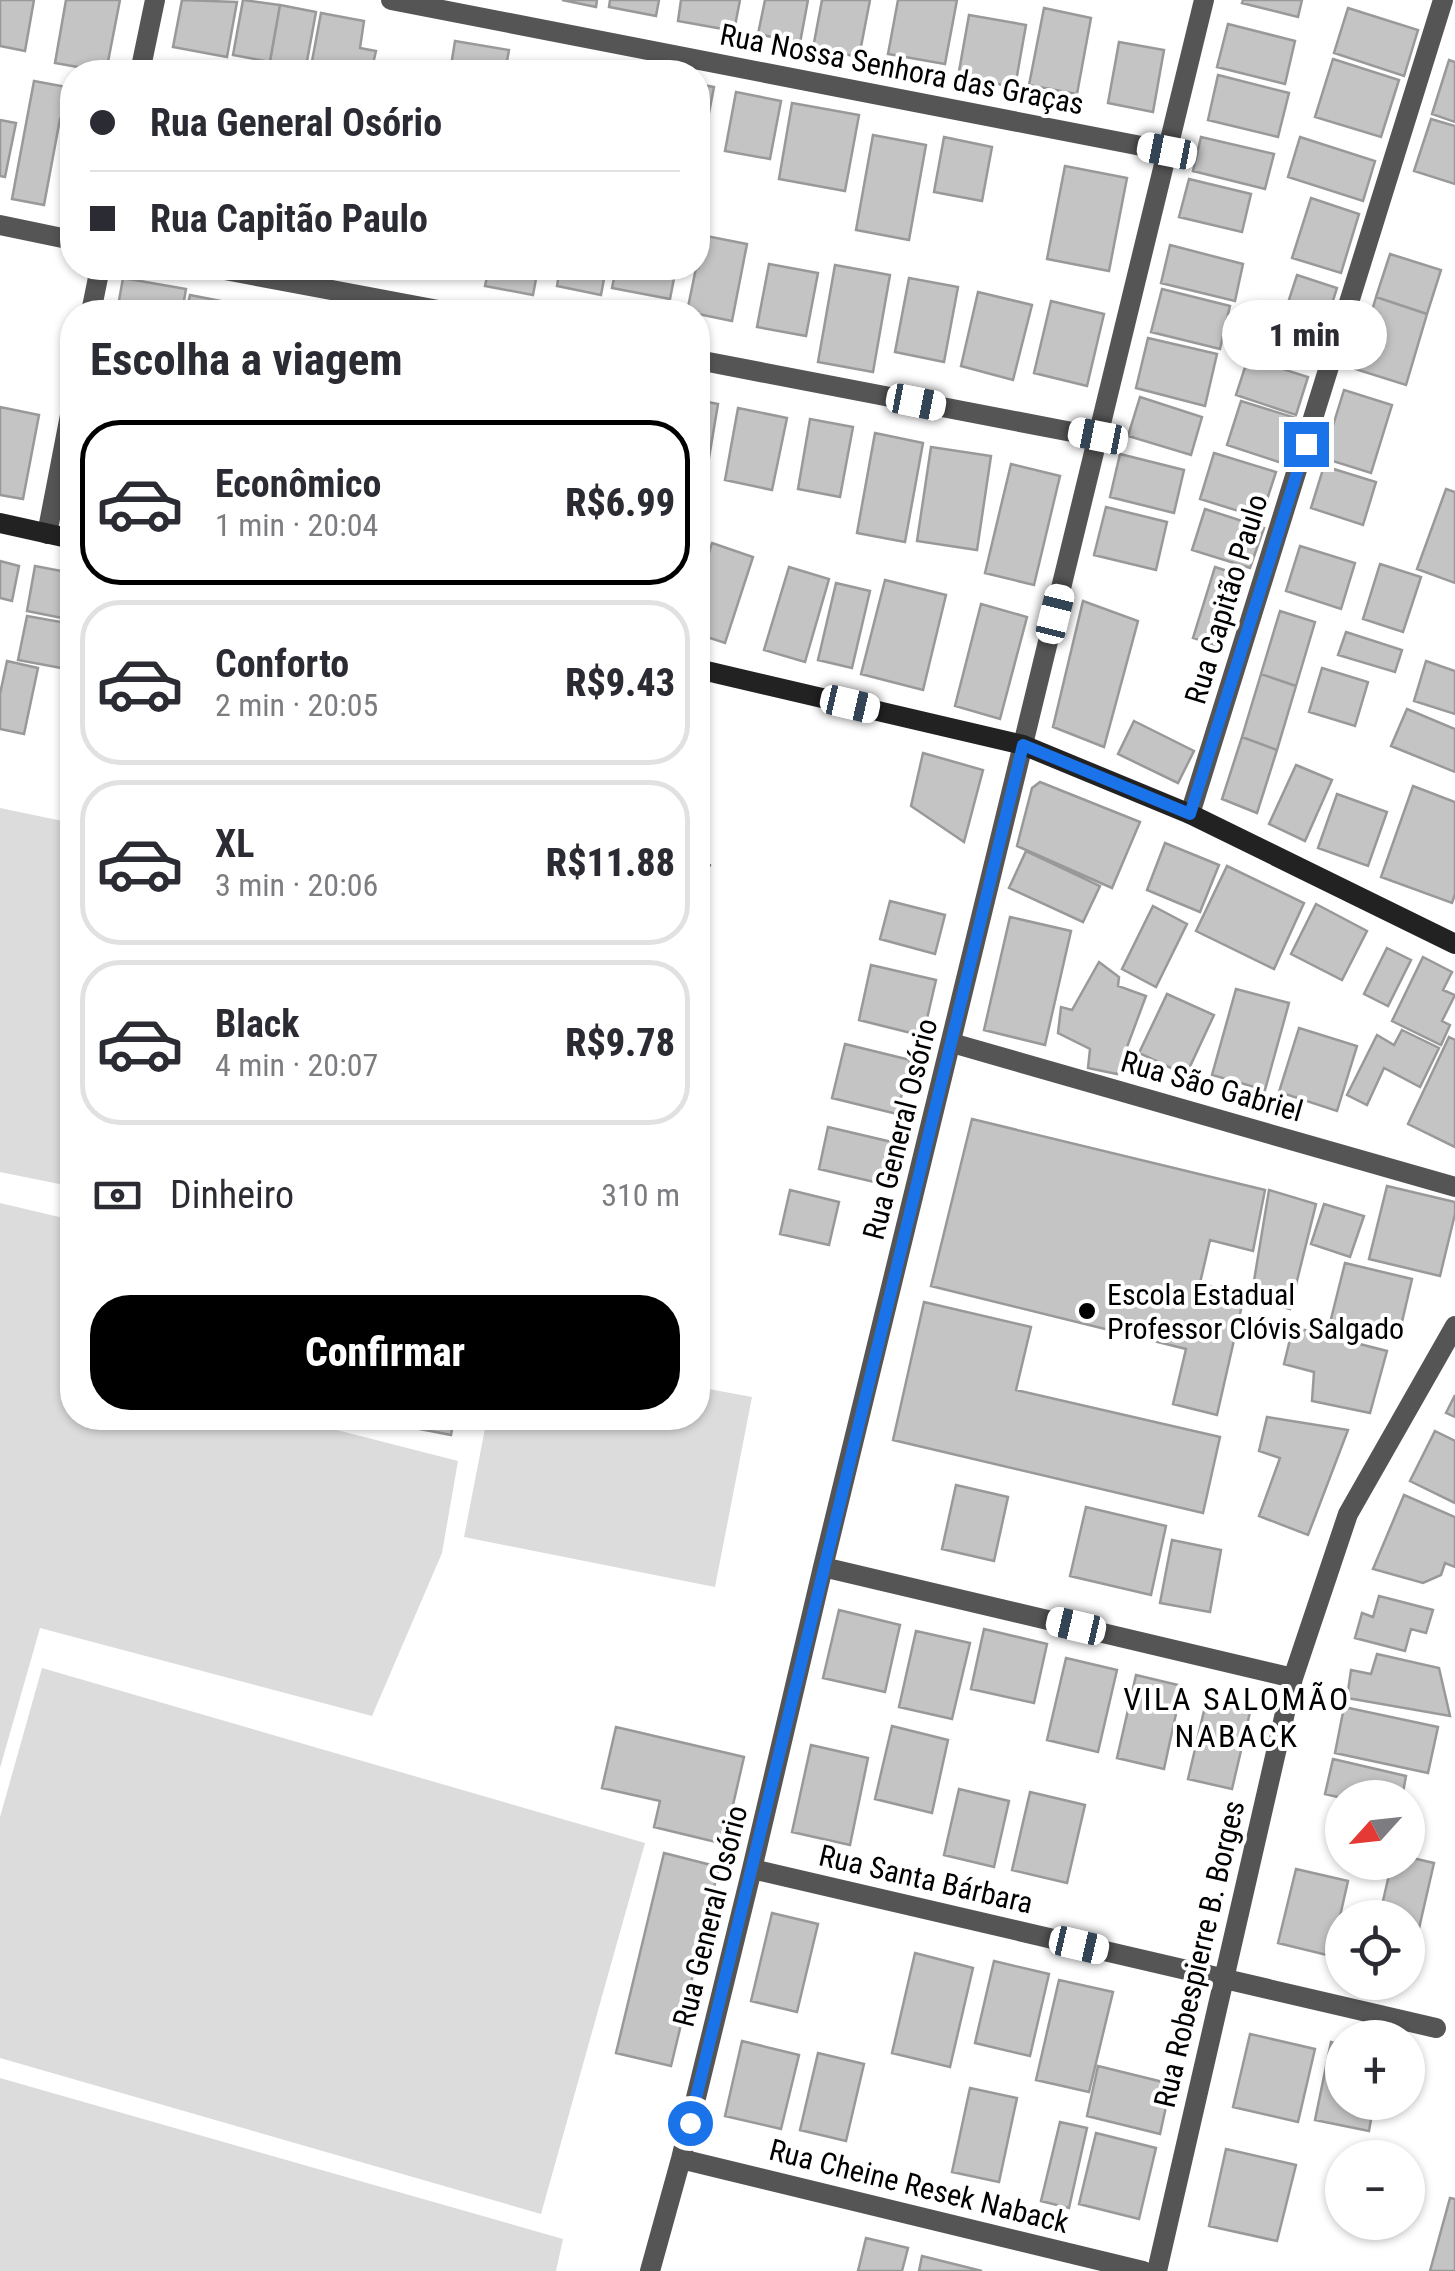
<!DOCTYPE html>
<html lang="pt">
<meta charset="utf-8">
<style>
body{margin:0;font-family:"Roboto Condensed",sans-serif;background:#f2f2f3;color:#2b2b33;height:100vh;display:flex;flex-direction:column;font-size:38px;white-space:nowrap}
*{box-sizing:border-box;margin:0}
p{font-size:32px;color:#7c7c81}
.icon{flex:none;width:55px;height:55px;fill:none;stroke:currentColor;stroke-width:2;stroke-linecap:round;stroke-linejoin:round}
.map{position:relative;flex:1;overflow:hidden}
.panel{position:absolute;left:60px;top:300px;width:650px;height:1130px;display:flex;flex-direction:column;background:#fff;border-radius:40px;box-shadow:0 2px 8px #0004}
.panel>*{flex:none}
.hud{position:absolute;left:60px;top:60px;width:650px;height:220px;border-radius:40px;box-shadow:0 2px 8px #0004;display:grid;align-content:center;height:220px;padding:0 30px;background:#fff}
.needle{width:65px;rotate:243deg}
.fabs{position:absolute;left:1325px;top:1780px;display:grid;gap:20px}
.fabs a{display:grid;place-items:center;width:100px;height:100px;border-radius:50%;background:#fff;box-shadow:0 2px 8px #0004;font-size:50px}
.end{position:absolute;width:45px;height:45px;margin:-22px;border:12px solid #1a73e8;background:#fff;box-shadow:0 0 0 5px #fff}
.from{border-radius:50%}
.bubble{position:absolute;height:70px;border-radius:35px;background:#fff;box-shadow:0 2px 8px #0004;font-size:32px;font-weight:800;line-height:70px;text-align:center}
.car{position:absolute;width:30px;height:60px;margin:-30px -15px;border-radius:12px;box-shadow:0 0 8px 2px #0007;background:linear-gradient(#fff 24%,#345 0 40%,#fff 0 76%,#345 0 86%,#fff 0)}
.hud b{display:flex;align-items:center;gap:35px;height:95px;font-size:38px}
.hud b+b{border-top:2px solid #e1e1e2}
.hud i{width:25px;height:25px;background:#2b2b33}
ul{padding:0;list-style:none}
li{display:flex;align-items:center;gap:30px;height:165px;margin:0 20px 15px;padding:0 10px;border:5px solid #e1e1e2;border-radius:40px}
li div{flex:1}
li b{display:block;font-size:38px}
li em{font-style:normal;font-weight:800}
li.on{border-color:#000}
li>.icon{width:90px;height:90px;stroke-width:1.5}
h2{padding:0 30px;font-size:45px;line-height:120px}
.pay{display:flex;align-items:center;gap:25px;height:110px;padding:0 30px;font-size:38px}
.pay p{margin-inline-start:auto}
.action{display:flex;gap:20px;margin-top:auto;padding:20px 30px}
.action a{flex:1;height:115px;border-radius:40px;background:#000;color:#fff;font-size:40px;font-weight:800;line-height:115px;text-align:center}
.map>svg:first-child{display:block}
</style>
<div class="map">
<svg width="1455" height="2271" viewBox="0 0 1455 2271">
<rect width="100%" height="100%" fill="#fff"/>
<!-- green -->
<path fill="#dcdcdc" d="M0,808L72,823V1171L69,1186L0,1172Z
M0,1203L72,1220V1418H290L458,1461L442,1553L372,1716L40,1628L0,1768Z
M698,1387L752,1397L715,1587L464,1537L487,1418H698Z
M42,1668L645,1843L541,2214L0,2058V1817Z
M0,2078L563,2239L556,2271H0Z"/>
<!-- building -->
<path fill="#c4c4c4" stroke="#999" stroke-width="2.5" d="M0,0H34L25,51L0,46Z
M66,0H120L106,72L55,63Z
M182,0L237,2L227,57L173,47Z
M243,0L280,5L270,62L233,55Z
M562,0H597L596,7Z
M610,0H659L656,16L609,7Z
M681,0H740L734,31L678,21Z
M765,0H808L800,43L758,34Z
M822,0H870L859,57L813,48Z
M898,0H957L945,64L888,54Z
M1243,0H1302L1298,17L1242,3Z
M280,5L316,12L305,72H268Z
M1044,8L1091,18L1077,94L1029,85Z
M1348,8L1418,30L1404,76L1334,53Z
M321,13L364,21L360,48L376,51L371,72H310Z
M969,15L1026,25L1015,87L958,77Z
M1228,24L1295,41L1285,84L1217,67Z
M455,41L509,50L505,72H450Z
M1119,42L1164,50L1153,112L1108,103Z
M1333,59L1399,80L1381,137L1315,117Z
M1449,60L1455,62V122L1432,114Z
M597,64L640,72H596Z
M1218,75L1289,93L1278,137L1208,120Z
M34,81L72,88V121L60,119L44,205L12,199Z
M698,84L714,87L699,165L698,164Z
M736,92L781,101L770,159L725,151Z
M792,103L859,115L845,191L779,179Z
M1431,119L1455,126V184L1414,171Z
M0,120L16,123L5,177L0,176Z
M873,135L926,145L909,240L856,230Z
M944,137L992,147L982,201L934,192Z
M1201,137L1274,154L1265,189L1193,171Z
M1300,137L1375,161L1363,201L1288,177Z
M1065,166L1127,178L1109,271L1047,259Z
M1189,179L1251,194L1242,232L1179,217Z
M1311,198L1359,214L1341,273L1292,258Z
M701,235L747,244L732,321L698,314V312H687L696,268H698Z
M1170,245L1243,264L1235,301L1161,283Z
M1390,254L1441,270L1427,314L1376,297Z
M769,264L818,273L806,336L757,327Z
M835,265L890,275L873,372L818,362Z
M489,268H538L533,295L485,286Z
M560,268H606L601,295L557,286Z
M616,268H676L670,299L612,288Z
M1297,275L1337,288L1324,329L1284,315Z
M123,278L186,289L182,312H117Z
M909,278L958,287L944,362L895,352Z
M1162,289L1230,306L1220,349L1151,332Z
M978,292L1032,305L1013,380L961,366Z
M190,295L231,303L229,312H186Z
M1376,297L1427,314L1406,385L1355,369Z
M1051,301L1104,314L1087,386L1034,373Z
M1148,338L1217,354L1205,406L1136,388Z
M1248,358L1308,377L1296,415L1236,395Z
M1344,390L1392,405L1371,473L1323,458Z
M1140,397L1202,417L1191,455L1128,436Z
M698,400L718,404L707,470L698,468Z
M1241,401L1296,418L1282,463L1227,445Z
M0,407L39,415L23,499L0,495Z
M738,408L787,418L772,490L725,480Z
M810,419L853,427L840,497L798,489Z
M875,433L923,443L905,542L857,533Z
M931,447L991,456L977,550L917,541Z
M1214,453L1276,472L1261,518L1200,499Z
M1120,454L1184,470L1174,513L1110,497Z
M1011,464L1060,476L1034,585L985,573Z
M1324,466L1376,482L1363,525L1311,508Z
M1446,489L1455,492V583L1417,569Z
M1106,507L1167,522L1156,570L1094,555Z
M1205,509L1264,528L1250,568L1192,550Z
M712,543L753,557L725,643L698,634V589Z
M1300,546L1355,563L1341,609L1286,591Z
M0,561L19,566L12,601L0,598Z
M1380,564L1421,577L1403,632L1363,619Z
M35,566L72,573V620L27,611Z
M789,567L829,579L805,662L764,650Z
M1215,567L1243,576L1221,647L1193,638Z
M885,580L946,595L923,690L861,674Z
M836,583L870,591L852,668L818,660Z
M1083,601L1138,621L1104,747L1053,727Z
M981,604L1027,617L1000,719L955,706Z
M1280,611L1315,622L1296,686L1261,674Z
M27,616L72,624V670L18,660Z
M1346,632L1402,650L1395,672L1338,655Z
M7,661L38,668L24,734L0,729V694Z
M1426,661L1455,671V714L1414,701Z
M1322,668L1368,682L1355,726L1309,712Z
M1261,674L1296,686L1277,750L1242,737Z
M1407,709L1455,729V772L1391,746Z
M1134,721L1194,751L1178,783L1118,754Z
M1242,737L1277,750L1257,813L1222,799Z
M923,753L983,770L964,842L911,806Z
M1296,765L1332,780L1305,841L1269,824Z
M1040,782L1140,822L1112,888L1017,846L1032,788Z
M1413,786L1455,802V894L1452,903L1381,877Z
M1337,794L1387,812L1368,866L1318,848Z
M1165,843L1219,865L1200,912L1147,890Z
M1026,851L1100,886L1083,922L1009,888Z
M1227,866L1304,903L1274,969L1196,931Z
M890,901L945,915L935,954L880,939Z
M1316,904L1367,931L1342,980L1291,954Z
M1153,906L1187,924L1156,987L1122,969Z
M1010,917L1071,931L1045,1045L984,1030Z
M1387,948L1411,960L1388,1006L1364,994Z
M1423,957L1452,972L1443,990L1455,995L1442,1021L1450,1025L1441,1045L1392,1021Z
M1099,962L1119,977L1118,986L1146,996L1117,1074L1088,1068L1090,1049L1058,1033L1061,1007L1072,1010Z
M871,965L936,980L923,1036L859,1020Z
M1236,989L1289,1003L1265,1090L1212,1075Z
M1167,994L1214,1015L1186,1075L1139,1053Z
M1299,1028L1357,1046L1337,1111L1279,1092Z
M1402,1030L1439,1048L1420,1087L1384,1068L1367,1105L1347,1095L1377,1035L1394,1045Z
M1449,1037L1455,1040V1147L1408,1124Z
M845,1044L910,1060L897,1114L832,1098Z
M972,1119L1265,1190L1253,1251L1210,1240L1200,1283L1244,1296L1217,1415L1173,1404L1186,1349L931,1286Z
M828,1127L896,1143L887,1185L819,1169Z
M1387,1186L1455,1202V1214L1440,1276L1369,1259Z
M790,1190L839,1202L829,1245L780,1234Z
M1269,1190L1316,1204L1290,1309L1251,1299Z
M1324,1204L1364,1216L1350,1257L1311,1244Z
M1345,1263L1412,1279L1398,1339L1330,1323Z
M924,1302L1031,1327L1016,1390L1220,1437L1203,1513L893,1440Z
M1293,1327L1387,1351L1370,1413L1312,1401L1314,1372L1284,1364Z
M1455,1395V1417L1446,1413Z
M1267,1417L1348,1430L1308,1535L1259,1516L1280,1458L1259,1451Z
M363,1418H454L451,1435Z
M1435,1431L1455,1441V1503L1410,1481Z
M956,1485L1008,1497L994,1561L942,1549Z
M1404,1495L1455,1517V1567L1445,1563L1441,1575L1423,1583L1373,1569Z
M1086,1507L1166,1526L1151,1595L1070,1576Z
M1172,1540L1221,1550L1210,1612L1160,1603Z
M1379,1596L1433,1610L1426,1633L1411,1629L1405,1651L1355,1638L1362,1613L1373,1617Z
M839,1610L900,1625L885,1692L823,1678Z
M984,1629L1047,1644L1034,1703L971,1689Z
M916,1631L970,1643L952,1719L899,1707Z
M1377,1654L1439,1668L1450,1716L1347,1698L1351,1670L1371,1674Z
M1066,1658L1117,1670L1098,1752L1047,1740Z
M1136,1675L1182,1686L1164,1769L1117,1758Z
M1207,1698L1251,1708L1232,1789L1188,1779Z
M1344,1707L1438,1727L1428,1773L1335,1753Z
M892,1726L948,1740L932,1813L875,1799Z
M616,1727L744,1757L724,1844L654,1827L660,1801L602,1788Z
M811,1745L868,1758L850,1845L792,1832Z
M1333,1759L1406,1776L1402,1798H1342L1325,1794Z
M959,1789L1009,1801L994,1867L944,1855Z
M1030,1792L1085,1805L1067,1883L1012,1870Z
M664,1853L719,1867L671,2066L616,2053Z
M1408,1857L1434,1863L1409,1972L1408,1918H1379L1392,1862H1408Z
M1296,1869L1348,1881L1331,1956L1278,1943Z
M772,1913L818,1924L797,2012L751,2001Z
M915,1953L973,1968L950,2067L892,2053Z
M994,1961L1049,1974L1030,2056L975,2043Z
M1059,1980L1113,1992L1089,2092L1036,2080Z
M1250,2034L1315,2049L1298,2122L1233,2107Z
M742,2041L799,2055L781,2129L725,2116Z
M1331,2042L1342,2045V2102H1374L1369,2131L1315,2120Z
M818,2053L864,2064L846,2141L800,2130Z
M1098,2066L1171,2084L1160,2134L1087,2116Z
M970,2088L1017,2098L999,2182L952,2172Z
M1060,2122L1087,2128L1069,2208L1041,2201Z
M1096,2133L1156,2148L1139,2219L1079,2204Z
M1226,2149L1296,2165L1277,2241L1209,2226Z
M1450,2198L1455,2199V2271H1430Z
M866,2238L908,2248L902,2271H858Z
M922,2256L982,2271H919Z"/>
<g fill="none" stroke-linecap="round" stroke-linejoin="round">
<!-- path -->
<path stroke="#777" stroke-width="6" stroke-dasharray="2.5 5" stroke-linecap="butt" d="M698,858L709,860L698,924"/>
<!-- minor -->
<path stroke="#555" stroke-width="20" d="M391,0L1167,151
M140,72L155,0
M0,225L72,240
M214,268L449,312
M91,312L100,268
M698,360L1098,437
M47,534L72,405
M1190,814L1443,0
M952,1043L1455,1187
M823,1567L1293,1678
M752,1869L1436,2028
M681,2159L1143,2271
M650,2271L681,2159L752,1869L823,1567L1204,0
M1157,2271L1293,1678L1348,1514L1455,1326"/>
<!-- secondary -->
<path stroke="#222" stroke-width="20" d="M0,523L72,539
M698,669L1023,745L1190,814L1455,944"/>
</g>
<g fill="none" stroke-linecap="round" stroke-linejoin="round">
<!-- route -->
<path stroke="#1a73e8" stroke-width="12" d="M690,2123L1023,745L1190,814L1306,444"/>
</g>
<!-- markers -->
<circle fill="#000" stroke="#fff" stroke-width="4" cx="1087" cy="1311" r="10"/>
<g text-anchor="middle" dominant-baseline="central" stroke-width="8" stroke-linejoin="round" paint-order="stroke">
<!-- street labels -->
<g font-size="30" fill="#000" stroke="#fff">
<text transform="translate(902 69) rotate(11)">Rua Nossa Senhora das Graças</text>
<text transform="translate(1226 599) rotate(-73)">Rua Capitão Paulo</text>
<text transform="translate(1212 1086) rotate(16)">Rua São Gabriel</text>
<text transform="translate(900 1129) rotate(-76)">Rua General Osório</text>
<text transform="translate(926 1879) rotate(13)">Rua Santa Bárbara</text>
<text transform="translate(710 1916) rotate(-76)">Rua General Osório</text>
<text transform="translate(1199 1954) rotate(-77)">Rua Robespierre B. Borges</text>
<text transform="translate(919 2186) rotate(14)">Rua Cheine Resek Naback</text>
</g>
<!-- poi labels -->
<g font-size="30" fill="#000" stroke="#fff" text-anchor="start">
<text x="1107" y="1294">Escola Estadual<tspan x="1107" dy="34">Professor Clóvis Salgado</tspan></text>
</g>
<!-- neighbourhood labels -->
<g font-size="32" letter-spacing="2.5" fill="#000" stroke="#fff">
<text x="1237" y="1699">VILA SALOMÃO<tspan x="1237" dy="37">NABACK</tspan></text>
</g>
</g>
</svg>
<div class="fabs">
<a><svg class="needle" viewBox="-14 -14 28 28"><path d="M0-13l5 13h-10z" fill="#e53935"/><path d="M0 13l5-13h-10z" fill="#7c7c81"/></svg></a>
<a><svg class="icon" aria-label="locate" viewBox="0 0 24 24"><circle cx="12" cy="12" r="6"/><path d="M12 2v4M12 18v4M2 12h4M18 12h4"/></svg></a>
<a>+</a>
<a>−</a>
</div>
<i class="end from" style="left:690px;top:2123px"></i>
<i class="end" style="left:1306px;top:444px"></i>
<div class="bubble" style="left:1222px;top:300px;width:165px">1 min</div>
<i class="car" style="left:1167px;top:151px;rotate:281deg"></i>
<i class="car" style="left:916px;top:402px;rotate:101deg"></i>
<i class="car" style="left:1098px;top:436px;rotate:281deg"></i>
<i class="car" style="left:1055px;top:614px;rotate:14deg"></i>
<i class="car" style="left:850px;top:704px;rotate:103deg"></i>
<i class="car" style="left:1076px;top:1626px;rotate:283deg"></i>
<i class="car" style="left:1079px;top:1945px;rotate:103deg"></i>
<div class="hud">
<b><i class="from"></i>Rua General Osório</b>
<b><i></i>Rua Capitão Paulo</b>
</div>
<section class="panel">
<h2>Escolha a viagem</h2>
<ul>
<li class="on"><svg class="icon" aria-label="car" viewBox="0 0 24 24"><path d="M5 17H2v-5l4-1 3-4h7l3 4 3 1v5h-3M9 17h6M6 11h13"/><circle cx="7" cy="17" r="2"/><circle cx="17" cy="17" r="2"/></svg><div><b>Econômico</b><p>1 min · 20:04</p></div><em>R$6.99</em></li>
<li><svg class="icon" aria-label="car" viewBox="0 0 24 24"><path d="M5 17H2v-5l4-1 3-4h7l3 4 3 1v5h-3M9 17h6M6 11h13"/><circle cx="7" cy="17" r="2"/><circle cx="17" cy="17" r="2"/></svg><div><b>Conforto</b><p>2 min · 20:05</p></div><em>R$9.43</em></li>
<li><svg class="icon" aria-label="car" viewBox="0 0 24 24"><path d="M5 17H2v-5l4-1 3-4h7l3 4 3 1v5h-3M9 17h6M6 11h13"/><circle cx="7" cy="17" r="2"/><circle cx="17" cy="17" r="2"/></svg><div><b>XL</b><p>3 min · 20:06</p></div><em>R$11.88</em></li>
<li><svg class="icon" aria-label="car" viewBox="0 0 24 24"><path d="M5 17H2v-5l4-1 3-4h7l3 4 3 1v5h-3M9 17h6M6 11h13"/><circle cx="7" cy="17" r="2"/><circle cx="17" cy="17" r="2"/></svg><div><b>Black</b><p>4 min · 20:07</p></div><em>R$9.78</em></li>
</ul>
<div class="pay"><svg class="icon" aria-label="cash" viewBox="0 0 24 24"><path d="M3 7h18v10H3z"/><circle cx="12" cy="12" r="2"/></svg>Dinheiro<p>310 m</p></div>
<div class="action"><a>Confirmar</a></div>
</section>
</div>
